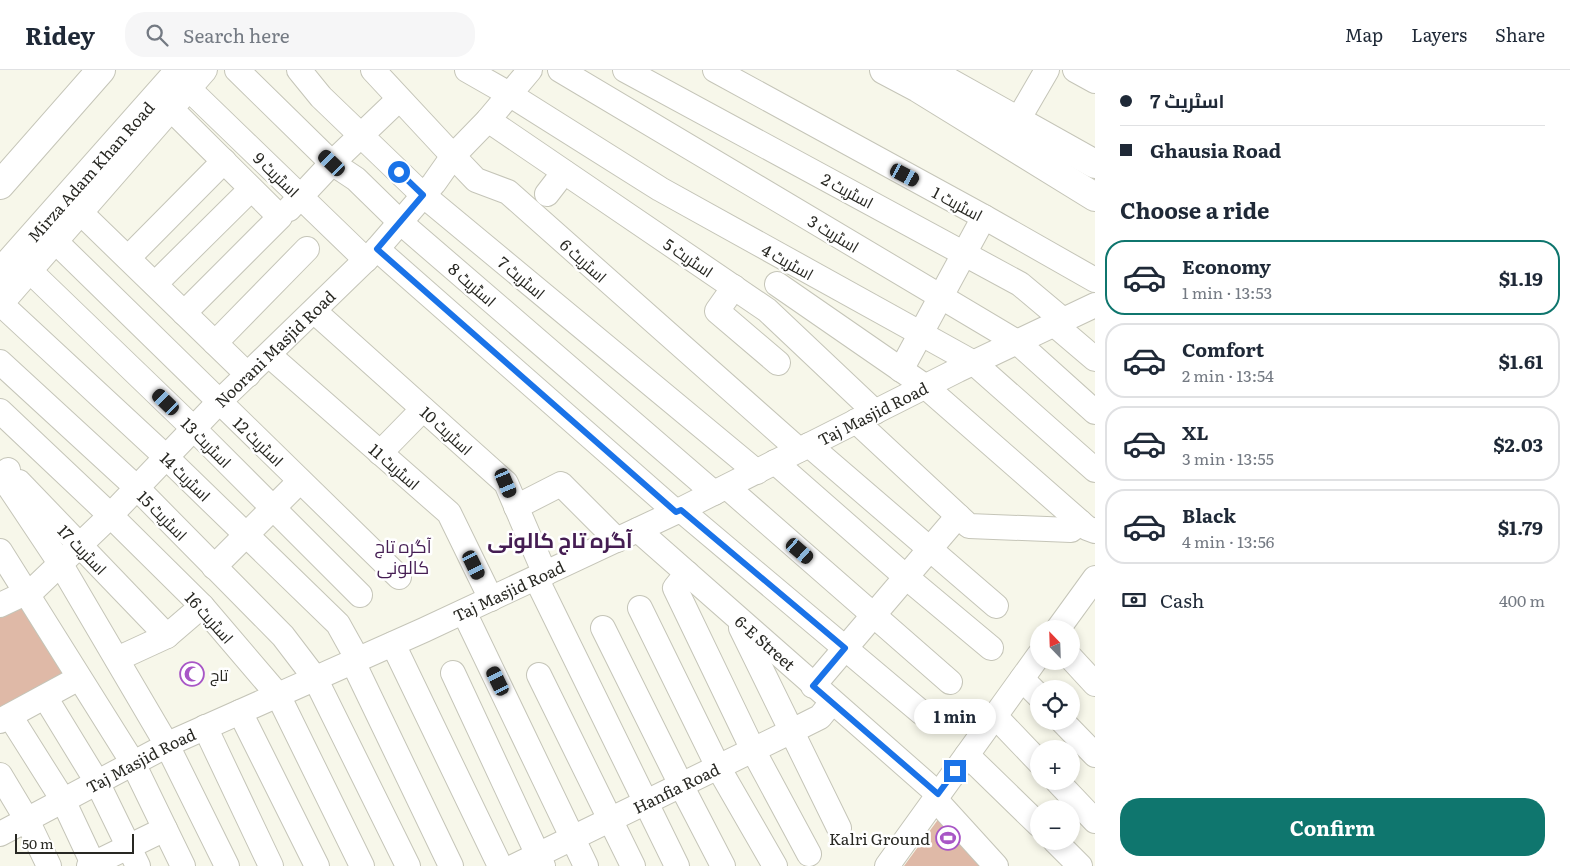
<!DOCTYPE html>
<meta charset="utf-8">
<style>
body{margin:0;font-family:Literata,Cairo,serif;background:#f6f6f7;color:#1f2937;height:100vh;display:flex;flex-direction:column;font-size:19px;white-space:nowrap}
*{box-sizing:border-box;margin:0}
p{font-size:16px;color:#747a83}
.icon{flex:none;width:28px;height:28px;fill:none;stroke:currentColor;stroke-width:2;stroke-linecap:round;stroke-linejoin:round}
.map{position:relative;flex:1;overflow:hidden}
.sheet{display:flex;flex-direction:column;background:#fff;width:475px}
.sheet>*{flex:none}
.hud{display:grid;align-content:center;height:110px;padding:0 25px;background:#fff}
.needle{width:32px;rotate:337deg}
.tools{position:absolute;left:1030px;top:550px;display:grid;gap:10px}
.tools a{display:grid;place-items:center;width:50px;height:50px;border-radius:50%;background:#fff;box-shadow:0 2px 8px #0003;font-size:25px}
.scale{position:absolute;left:15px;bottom:12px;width:119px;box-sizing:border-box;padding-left:5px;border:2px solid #282823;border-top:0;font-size:14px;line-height:18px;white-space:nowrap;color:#282823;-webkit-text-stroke:4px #fff;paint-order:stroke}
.end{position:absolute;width:22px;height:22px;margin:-11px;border:6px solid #1a73e8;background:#fff;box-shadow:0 0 0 2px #fff}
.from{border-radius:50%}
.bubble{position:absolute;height:35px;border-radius:18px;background:#fff;box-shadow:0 2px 8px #0003;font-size:16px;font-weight:700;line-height:35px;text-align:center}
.car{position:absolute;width:15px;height:30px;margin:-15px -8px;border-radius:6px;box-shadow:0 0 4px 1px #0007;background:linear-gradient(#222 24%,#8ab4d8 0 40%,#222 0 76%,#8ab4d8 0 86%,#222 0)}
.hud b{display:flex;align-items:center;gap:18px;height:48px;font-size:19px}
.hud b+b{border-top:1px solid #e0e1e3}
.hud i{width:12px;height:12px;background:#1f2937}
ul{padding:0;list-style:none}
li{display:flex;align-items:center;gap:15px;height:75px;margin:0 10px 8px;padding:0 15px;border:2px solid #e0e1e3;border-radius:20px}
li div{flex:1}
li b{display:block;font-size:19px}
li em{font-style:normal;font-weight:700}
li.on{border-color:#0f766e}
li>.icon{width:45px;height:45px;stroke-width:1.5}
h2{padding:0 25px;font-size:22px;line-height:60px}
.pay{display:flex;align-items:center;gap:12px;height:55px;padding:0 25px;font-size:19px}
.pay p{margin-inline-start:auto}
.primary-button{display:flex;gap:10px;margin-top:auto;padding:10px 25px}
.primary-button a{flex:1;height:58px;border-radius:20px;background:#0f766e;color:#fff;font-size:20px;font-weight:700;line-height:58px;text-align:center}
header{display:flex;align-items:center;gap:30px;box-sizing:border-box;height:70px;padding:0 25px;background:#fff;border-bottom:1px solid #e0e1e3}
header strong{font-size:24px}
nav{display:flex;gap:28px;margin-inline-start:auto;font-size:18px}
.search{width:350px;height:45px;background:#f6f6f7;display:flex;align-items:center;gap:12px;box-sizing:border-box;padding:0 18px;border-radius:20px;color:#747a83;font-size:19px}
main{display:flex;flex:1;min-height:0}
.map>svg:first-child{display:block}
</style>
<header>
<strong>Ridey</strong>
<div class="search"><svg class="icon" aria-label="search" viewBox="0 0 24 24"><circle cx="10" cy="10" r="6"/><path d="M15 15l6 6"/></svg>Search here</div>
<nav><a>Map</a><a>Layers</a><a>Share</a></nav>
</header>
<main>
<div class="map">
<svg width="1095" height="796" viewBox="0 0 1095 796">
<rect width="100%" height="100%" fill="#f7f7ea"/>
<!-- park -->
<path fill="#dfb9a7" d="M25,523L78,609L0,651V535Z
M945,740L997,796H904Z"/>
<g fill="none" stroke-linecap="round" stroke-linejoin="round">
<!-- minor casing -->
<g stroke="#c5c5b8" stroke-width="26">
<g id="minor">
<path d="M237,0L332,93L356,109L400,152L714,423"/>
<path d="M299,0L321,27L423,125L757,402"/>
<path d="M373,0L453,86L476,110L508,122L799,380"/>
<path d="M467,0L509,24L660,119L974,293L1095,400"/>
<path d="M560,0L1017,272L1095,342"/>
<path d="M625,0L1020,214L1063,250"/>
<path d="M715,0L984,147L1095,210"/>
<path d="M1075,0L1095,11"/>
<path d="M189,19L366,190"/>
<path d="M171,39L280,147L184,243"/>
<path d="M488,50L767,240L875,342"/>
<path d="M1008,67L1047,0"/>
<path d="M547,124L564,102"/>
<path d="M289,139L332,93L399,29"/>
<path d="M80,142L248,305"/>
<path d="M55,171L399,507"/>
<path d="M377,179L676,442"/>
<path d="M128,188L224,91"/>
<path d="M30,201L193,358L360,525"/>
<path d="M155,214L251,119"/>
<path d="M777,214L926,317L1087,458L1095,461"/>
<path d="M734,217L717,241L778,293"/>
<path d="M1,234L166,387L338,554L358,590"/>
<path d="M0,235L205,0"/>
<path d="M314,241L506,413L545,504"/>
<path d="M1055,255L1095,289"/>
<path d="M215,273L307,179"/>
<path d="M269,285L449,443L491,529"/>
<path d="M0,292L137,418L283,566L315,608L408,796"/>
<path d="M901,300L984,147"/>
<path d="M0,341L110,445L202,536L278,625L362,796"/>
<path d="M856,351L969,456L1071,460L1080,452"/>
<path d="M809,375L996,536"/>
<path d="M380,383L423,339"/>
<path d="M775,392L906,507L991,578"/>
<path d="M8,400L2,406L60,493L167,675L227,796"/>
<path d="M19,412L167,566"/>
<path d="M727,417L950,612"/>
<path d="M516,437L561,414L617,470"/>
<path d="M681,440L922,643"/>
<path id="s1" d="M638,460L938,724"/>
<path d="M0,481L133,693L183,796"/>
<path d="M214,497L300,411"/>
<path d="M687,503L675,518L753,680L809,784"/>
<path d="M536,508L677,796"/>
<path id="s2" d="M0,535L34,519L106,450L219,332L377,179L434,113L453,86L488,50L530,0"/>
<path d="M640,538L718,697L775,796"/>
<path d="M464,542L586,796"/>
<path d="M603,558L681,715L723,796"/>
<path d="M741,558L839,758"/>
<path d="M1058,559L1095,508"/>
<path d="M393,574L500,796"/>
<path d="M1071,588L1095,614"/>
<path d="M117,589L167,566L202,536"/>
<path d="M353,592L451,796"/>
<path d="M453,603L543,796"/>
<path d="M539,605L633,796"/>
<path d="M1022,609L1039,626"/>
<path d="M813,616L958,446"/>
<path d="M45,627L97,712L138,796"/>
<path d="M240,642L317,796"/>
<path d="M10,646L63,730L94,796"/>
<path d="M995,646L1039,692"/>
<path d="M0,651L79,608"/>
<path d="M1062,651L1095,685"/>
<path d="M205,657L271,796"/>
<path d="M967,685L1039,755"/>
<path d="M0,705L27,750L49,796"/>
<path d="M1057,711L1095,751"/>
<path d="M935,729L996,796"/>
<path id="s3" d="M0,764L177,670L424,560L676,442L958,300L1095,235"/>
<path d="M1055,771L1080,796"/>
<path d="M89,796L165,759"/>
<path id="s4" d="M515,796L792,661L820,647L832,632"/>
<path d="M887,796L1039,585"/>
</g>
</g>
<!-- major casing -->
<g stroke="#c5c5b8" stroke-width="30">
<g id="major">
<path d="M884,0L918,18L1095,127"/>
<path d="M927,0L1095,94"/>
<path id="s5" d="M0,203L180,0"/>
</g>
</g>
<!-- highway casing -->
<g stroke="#c5c5b8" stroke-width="30">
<path id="highway" d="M0,115L101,0"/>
</g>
<!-- minor -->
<use href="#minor" stroke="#fff" stroke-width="24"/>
<!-- major -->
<use href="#major" stroke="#fff" stroke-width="28"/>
<!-- highway -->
<use href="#highway" stroke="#fff" stroke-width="28"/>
</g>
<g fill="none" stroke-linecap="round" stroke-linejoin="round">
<!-- route -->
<path stroke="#1a73e8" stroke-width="6" d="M399,102L423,125L377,179L676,442L681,440L845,578L813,616L938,724L955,701"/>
</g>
<!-- icons -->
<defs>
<g id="mosque-ring" transform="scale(1.25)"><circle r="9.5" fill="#fff" stroke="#a856c6" stroke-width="1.5"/><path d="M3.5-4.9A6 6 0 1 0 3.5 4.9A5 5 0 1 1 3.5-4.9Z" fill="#a856c6"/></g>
<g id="stadium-ring" transform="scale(1.25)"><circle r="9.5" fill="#fff" stroke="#a856c6" stroke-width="1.5"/><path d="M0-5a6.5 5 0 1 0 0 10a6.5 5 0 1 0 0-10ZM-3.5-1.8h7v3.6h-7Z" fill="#a856c6"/></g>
</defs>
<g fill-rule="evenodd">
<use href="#mosque-ring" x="192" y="604"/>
<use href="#stadium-ring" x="948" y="768"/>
</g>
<g text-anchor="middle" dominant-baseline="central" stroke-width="5" stroke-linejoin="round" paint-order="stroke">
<!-- street labels -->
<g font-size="16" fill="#282823" stroke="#fff">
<text stroke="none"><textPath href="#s5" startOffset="136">Mirza Adam Khan Road</textPath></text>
<text transform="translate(277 104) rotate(44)">اسٹریٹ 9</text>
<text transform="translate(848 120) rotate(28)">اسٹریٹ 2</text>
<text transform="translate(958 133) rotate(28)">اسٹریٹ 1</text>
<text transform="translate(834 163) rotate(31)">اسٹریٹ 3</text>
<text transform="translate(689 187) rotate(34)">اسٹریٹ 5</text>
<text transform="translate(584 190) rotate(42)">اسٹریٹ 6</text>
<text transform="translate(788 191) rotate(29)">اسٹریٹ 4</text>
<text transform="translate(522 207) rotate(40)">اسٹریٹ 7</text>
<text transform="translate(473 214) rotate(41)">اسٹریٹ 8</text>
<text stroke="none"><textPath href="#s2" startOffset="378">Noorani Masjid Road</textPath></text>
<text stroke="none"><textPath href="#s3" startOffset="969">Taj Masjid Road</textPath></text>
<text transform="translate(447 360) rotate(42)">اسٹریٹ 10</text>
<text transform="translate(259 371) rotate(44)">اسٹریٹ 12</text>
<text transform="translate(207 372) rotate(45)">اسٹریٹ 13</text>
<text transform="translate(395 396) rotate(41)">اسٹریٹ 11</text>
<text transform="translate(186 406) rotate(44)">اسٹریٹ 14</text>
<text transform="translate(163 445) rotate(45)">اسٹریٹ 15</text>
<text transform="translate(83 479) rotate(46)">اسٹریٹ 17</text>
<text stroke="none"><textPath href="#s3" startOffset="564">Taj Masjid Road</textPath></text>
<text transform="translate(210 547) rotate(48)">اسٹریٹ 16</text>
<text stroke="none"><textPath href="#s1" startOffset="170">6-E Street</textPath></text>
<text stroke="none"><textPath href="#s3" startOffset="159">Taj Masjid Road</textPath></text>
<text stroke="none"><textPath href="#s4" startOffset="179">Hanfia Road</textPath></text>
</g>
<!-- poi labels -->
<g font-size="16" fill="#282823" stroke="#fff" text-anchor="start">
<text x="210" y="604">تاج</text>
<text x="930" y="768" text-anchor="end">Kalri Ground</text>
</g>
<!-- neighbourhood labels -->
<g font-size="18" fill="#451d53" stroke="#fff">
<text x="403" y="475">آگرہ تاج<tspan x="403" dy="21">کالونی</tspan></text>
</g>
<!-- district labels -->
<g font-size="21" font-weight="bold" fill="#451d53" stroke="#fff">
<text x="560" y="468">آگرہ تاج کالونی</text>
</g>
</g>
</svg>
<div class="tools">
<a><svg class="needle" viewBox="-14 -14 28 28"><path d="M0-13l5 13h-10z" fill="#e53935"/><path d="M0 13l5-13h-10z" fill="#747a83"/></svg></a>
<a><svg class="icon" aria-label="locate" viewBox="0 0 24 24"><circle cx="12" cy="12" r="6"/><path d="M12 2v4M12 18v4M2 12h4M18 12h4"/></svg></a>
<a>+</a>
<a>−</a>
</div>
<div class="scale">50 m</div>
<i class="end from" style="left:399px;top:102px"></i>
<i class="end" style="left:955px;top:701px"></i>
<div class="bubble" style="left:914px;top:629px;width:82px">1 min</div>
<i class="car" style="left:332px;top:93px;rotate:314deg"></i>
<i class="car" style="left:905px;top:105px;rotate:118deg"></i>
<i class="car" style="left:166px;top:332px;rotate:314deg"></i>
<i class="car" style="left:506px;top:413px;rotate:157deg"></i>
<i class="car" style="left:800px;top:481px;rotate:131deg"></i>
<i class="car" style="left:474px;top:495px;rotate:154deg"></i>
<i class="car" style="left:498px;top:611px;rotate:334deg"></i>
</div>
<section class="sheet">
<div class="hud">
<b><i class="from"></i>اسٹریٹ 7</b>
<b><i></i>Ghausia Road</b>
</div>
<h2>Choose a ride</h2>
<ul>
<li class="on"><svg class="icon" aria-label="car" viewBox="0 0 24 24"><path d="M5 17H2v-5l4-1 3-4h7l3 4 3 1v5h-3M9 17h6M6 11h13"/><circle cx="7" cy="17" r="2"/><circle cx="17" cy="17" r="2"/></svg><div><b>Economy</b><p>1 min · 13:53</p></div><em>$1.19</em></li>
<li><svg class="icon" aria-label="car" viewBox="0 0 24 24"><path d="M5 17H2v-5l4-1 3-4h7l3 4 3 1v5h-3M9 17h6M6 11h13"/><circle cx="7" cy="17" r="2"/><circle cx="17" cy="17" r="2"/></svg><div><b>Comfort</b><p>2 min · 13:54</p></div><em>$1.61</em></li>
<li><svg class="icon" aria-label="car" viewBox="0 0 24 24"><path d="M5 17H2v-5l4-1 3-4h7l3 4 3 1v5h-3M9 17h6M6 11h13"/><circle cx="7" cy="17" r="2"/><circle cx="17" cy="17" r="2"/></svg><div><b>XL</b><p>3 min · 13:55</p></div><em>$2.03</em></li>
<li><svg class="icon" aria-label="car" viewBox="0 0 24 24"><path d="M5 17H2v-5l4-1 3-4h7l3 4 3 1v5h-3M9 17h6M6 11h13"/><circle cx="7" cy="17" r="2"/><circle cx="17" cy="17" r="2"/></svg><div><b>Black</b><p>4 min · 13:56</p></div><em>$1.79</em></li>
</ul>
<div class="pay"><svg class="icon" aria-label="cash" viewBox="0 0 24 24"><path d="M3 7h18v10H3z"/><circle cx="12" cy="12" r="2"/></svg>Cash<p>400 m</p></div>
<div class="primary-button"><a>Confirm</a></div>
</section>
</main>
